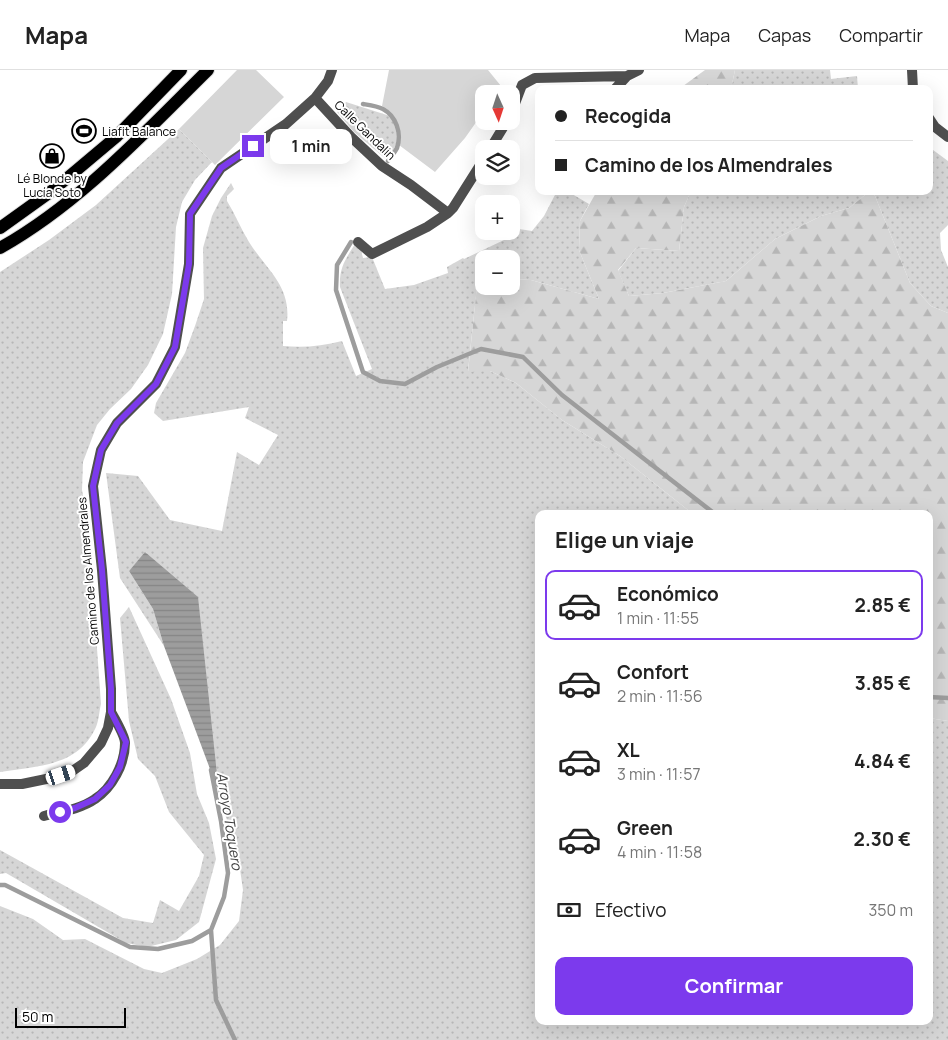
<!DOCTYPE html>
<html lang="es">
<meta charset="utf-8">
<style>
body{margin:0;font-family:Manrope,sans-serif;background:#f6f6f6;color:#222;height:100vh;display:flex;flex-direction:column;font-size:19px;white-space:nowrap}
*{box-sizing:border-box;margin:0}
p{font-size:16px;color:#767676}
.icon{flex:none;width:28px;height:28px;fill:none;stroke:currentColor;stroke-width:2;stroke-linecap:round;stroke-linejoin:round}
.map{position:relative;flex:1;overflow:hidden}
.drawer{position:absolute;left:535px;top:440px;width:398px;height:515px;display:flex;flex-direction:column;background:#fff;border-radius:10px;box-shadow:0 5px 20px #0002}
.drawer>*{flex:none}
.hud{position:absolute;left:535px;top:15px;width:398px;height:110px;border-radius:10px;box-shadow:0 5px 20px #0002;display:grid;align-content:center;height:110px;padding:0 20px;background:#fff}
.needle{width:32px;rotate:177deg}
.fabs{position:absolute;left:475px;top:15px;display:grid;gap:10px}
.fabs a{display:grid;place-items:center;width:45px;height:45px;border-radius:10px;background:#fff;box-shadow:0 5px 20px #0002;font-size:25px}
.scale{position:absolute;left:15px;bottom:12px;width:111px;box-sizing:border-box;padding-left:5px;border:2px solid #000;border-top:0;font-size:14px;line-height:18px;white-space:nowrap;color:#000;-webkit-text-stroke:4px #fff;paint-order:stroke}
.end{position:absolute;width:22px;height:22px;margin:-11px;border:6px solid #7c3aed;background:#fff;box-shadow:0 0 0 2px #fff}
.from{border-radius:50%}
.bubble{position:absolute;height:35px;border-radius:10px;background:#fff;box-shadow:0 5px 20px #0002;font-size:16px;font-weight:700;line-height:35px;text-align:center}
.car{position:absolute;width:15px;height:30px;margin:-15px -8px;border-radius:6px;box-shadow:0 0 4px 1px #0007;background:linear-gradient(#fff 24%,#345 0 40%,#fff 0 76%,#345 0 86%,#fff 0)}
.hud b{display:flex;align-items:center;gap:18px;height:48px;font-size:19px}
.hud b+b{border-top:1px solid #e0e0e0}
.hud i{width:12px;height:12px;background:#222}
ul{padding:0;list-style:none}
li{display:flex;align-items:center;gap:15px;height:70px;margin:0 10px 8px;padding:0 10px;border:2px solid transparent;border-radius:10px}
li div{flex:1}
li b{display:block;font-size:19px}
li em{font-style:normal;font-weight:700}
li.selected{border-color:#7c3aed}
li>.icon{width:45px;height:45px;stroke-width:1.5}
h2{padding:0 20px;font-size:22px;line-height:60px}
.pay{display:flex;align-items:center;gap:12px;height:55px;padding:0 20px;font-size:19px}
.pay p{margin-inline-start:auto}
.button{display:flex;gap:10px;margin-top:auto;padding:10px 20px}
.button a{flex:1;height:58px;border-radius:10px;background:#7c3aed;color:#fff;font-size:20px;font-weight:700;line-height:58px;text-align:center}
header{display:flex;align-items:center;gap:30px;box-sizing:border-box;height:70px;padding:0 25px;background:#fff;border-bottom:1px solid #e0e0e0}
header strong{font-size:24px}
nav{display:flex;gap:28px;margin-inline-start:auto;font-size:18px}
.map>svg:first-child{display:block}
</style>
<header>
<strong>Mapa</strong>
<nav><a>Mapa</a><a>Capas</a><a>Compartir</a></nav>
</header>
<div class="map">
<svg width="948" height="970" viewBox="0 0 948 970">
<defs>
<pattern id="grass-dots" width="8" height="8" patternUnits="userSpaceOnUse" patternTransform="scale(1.25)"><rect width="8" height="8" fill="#d6d6d6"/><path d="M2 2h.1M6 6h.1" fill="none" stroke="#b6b6b6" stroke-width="1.8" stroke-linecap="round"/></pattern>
<pattern id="forest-firs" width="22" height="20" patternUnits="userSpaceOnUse" patternTransform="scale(1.25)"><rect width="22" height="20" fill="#d6d6d6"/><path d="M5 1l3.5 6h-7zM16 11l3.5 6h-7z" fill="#b6b6b6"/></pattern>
<pattern id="water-rules" width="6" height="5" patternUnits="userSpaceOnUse" patternTransform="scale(1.25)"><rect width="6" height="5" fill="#9d9d9d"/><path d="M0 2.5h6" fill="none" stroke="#858585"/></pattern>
</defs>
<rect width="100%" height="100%" fill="#fff"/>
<!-- grass -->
<path fill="url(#grass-dots)" d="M735,0H830L831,9L857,6L858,19H731Z
M346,32L390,46C396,53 399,71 394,79C393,83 389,86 387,90L354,62L337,42Z
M179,59L212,92L195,110L182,132L176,157L172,224L163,264L148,295L131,319L110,339L97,355L83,392L82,420L88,454L101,634C99,642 99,650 96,657C78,697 37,696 0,702V202L49,170L96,135Z
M929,77L948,91V155L940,163L941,180L948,197V243L931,236L910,213L873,121H929Z
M231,113L234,119L227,126V131C235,144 241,159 249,172C266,199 291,216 287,251H283V276C304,278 322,276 342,271L356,306L372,299L340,217C339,198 345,190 355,174L361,180L363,188L372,187L385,219L414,215L448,203L447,197L463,188L464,189L504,170L519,159L532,161L544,146L557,121H567L589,134L580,151L579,180L599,229L531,210L511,209V189H484V207H478L468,301H490L516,313L562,350L620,386L693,444H539V951H929V648L948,651V970H0V836L33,849L63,870L85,869L144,899L162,903L197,889L220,875L239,851L243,820L239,792L219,723L213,681L146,482L129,501L153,539L164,576L120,508L106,403L138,406L170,450L222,461L237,382L259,395L278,365L245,348L249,337L163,351L154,343L156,333L185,283L195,256L204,229L203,178L212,146L221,128Z
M691,121H870L849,138L821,146L775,169L726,211L663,223L629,226L618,201L636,178L679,181L684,137Z
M129,537L171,629L190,683L197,724L209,753L216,789L199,852L176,870L147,877L126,873L6,803L0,804V780L123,848L153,853L160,830L179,841L199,806L204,785L169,742L155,706L138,689L129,651L120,548Z"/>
<!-- forest -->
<path fill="url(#forest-firs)" d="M705,0H735L731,19H679Z
M597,121H691L684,137L679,181L636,178L618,200L629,226L663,223L726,211L775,169L821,146L849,138L870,121H873L910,213L931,236L948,243V651L929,648V444H693L620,386L562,350L516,313L490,301L468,302L478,206L484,207V216H511V209L531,210L599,229L579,180L580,151Z"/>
<!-- pitch -->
<path fill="#d6d6d6" d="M237,0H256L284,27L215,95L179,59Z
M389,0H488L501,16L496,24H484V41L465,68L435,102L399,75C400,58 398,44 382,36Z"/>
<!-- water -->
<path fill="url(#water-rules)" d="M145,482L198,527L219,723L164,576L153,539L129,501Z"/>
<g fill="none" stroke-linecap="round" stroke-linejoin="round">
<!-- stream -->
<path stroke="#9d9d9d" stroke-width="4.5" d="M363,34C369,35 377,36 383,39C396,46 402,63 397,78C395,82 391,87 388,91
M351,172L337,195L336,220L363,302L380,311L405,314L437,297L481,279L523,287L562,325L715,444
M929,627L948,628
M0,815H5L130,877L158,879L192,871L211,860L224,827L228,803L221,751L211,700
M211,860L216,930L235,970"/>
<!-- primary casing -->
<g stroke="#dbdbdb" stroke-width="14">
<path id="primary" d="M0,158L53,120L116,67L181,0
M0,178C80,133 143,64 208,0"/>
</g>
<!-- minor -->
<path stroke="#4f4f4f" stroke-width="10" d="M912,0L913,19
M615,19L627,6L639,0
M315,28L351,67L382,96L411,115L448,143
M511,44L522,15L535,8L627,6
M929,48L935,57L948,67
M490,79L507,51
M358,172L372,184L427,157L448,143L453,138L484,89
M0,714H22L51,708L71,702L84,693L101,673L108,658L111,642V619L102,500L93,416L101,380L117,353L156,314L175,277L189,194L190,144L221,98L286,54L315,28L328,11L332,0
M44,746C60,742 81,739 95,729C112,718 125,694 125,673C125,666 115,649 111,642"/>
<!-- primary -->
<use href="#primary" stroke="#000" stroke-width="12"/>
</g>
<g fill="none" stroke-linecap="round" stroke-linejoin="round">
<!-- route -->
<path stroke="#7c3aed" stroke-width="6" d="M60,742L75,738L95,729L110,715L120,697L126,672L111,642V619L102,500L93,416L101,380L117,353L156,314L175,277L189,194L190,144L221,98L253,76"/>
</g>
<!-- icons -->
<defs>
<g id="stadium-ring" transform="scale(1.25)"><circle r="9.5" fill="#fff" stroke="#000" stroke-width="1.5"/><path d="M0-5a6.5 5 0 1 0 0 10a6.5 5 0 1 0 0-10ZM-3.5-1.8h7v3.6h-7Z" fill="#000"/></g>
<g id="shop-ring" transform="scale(1.25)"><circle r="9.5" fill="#fff" stroke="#000" stroke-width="1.5"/><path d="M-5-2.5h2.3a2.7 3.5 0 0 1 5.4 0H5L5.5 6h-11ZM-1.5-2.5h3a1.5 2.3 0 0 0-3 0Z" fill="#000"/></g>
</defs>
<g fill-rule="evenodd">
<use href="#stadium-ring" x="84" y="61"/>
<use href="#shop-ring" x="52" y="86"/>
</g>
<g text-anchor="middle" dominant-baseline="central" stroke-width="4" stroke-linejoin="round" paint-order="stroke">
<!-- street labels -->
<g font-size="12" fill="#000" stroke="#fff">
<text transform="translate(365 60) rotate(44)">Calle Gandalin</text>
<text transform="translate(88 501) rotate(-95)">Camino de los Almendrales</text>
</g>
<!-- poi labels -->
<g font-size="12" fill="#000" stroke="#fff" text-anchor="start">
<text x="102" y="61">Liafit Balance</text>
<text x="52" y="108" text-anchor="middle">Lé Blonde by<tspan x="52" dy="14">Lucía Soto</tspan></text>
</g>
<!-- water labels -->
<g font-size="14" font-style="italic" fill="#3e3e3e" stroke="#fff">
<text transform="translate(230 751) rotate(81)">Arroyo Toquero</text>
</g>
</g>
</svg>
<div class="fabs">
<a><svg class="needle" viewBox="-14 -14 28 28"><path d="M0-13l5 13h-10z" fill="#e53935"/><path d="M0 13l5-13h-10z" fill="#767676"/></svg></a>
<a><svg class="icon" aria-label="layers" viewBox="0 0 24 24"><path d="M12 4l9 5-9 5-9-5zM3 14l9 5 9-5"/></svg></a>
<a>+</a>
<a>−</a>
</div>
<div class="scale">50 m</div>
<i class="end from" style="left:60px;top:742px"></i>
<i class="end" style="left:253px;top:76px"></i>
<div class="bubble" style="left:270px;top:59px;width:82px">1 min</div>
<i class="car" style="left:61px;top:705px;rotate:72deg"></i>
<div class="hud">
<b><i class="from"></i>Recogida</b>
<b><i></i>Camino de los Almendrales</b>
</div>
<section class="drawer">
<h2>Elige un viaje</h2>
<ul>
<li class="selected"><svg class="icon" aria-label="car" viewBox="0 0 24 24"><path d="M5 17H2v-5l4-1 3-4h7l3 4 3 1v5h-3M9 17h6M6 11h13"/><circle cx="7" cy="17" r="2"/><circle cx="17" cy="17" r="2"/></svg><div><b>Económico</b><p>1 min · 11:55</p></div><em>2.85 €</em></li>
<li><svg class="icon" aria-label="car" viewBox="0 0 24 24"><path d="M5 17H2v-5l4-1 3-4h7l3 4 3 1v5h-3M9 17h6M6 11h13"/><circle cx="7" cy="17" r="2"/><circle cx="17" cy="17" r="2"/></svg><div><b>Confort</b><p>2 min · 11:56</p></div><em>3.85 €</em></li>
<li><svg class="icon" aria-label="car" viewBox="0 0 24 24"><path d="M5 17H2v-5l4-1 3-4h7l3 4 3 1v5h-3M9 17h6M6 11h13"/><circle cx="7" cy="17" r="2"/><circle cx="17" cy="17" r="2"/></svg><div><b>XL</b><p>3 min · 11:57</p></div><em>4.84 €</em></li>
<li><svg class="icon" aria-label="car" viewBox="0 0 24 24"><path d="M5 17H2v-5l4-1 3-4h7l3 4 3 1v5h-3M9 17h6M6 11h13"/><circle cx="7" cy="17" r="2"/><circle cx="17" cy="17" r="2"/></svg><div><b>Green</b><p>4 min · 11:58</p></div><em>2.30 €</em></li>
</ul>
<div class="pay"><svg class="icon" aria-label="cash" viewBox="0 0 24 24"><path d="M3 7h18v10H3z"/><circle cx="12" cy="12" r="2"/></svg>Efectivo<p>350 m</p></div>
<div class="button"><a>Confirmar</a></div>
</section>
</div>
